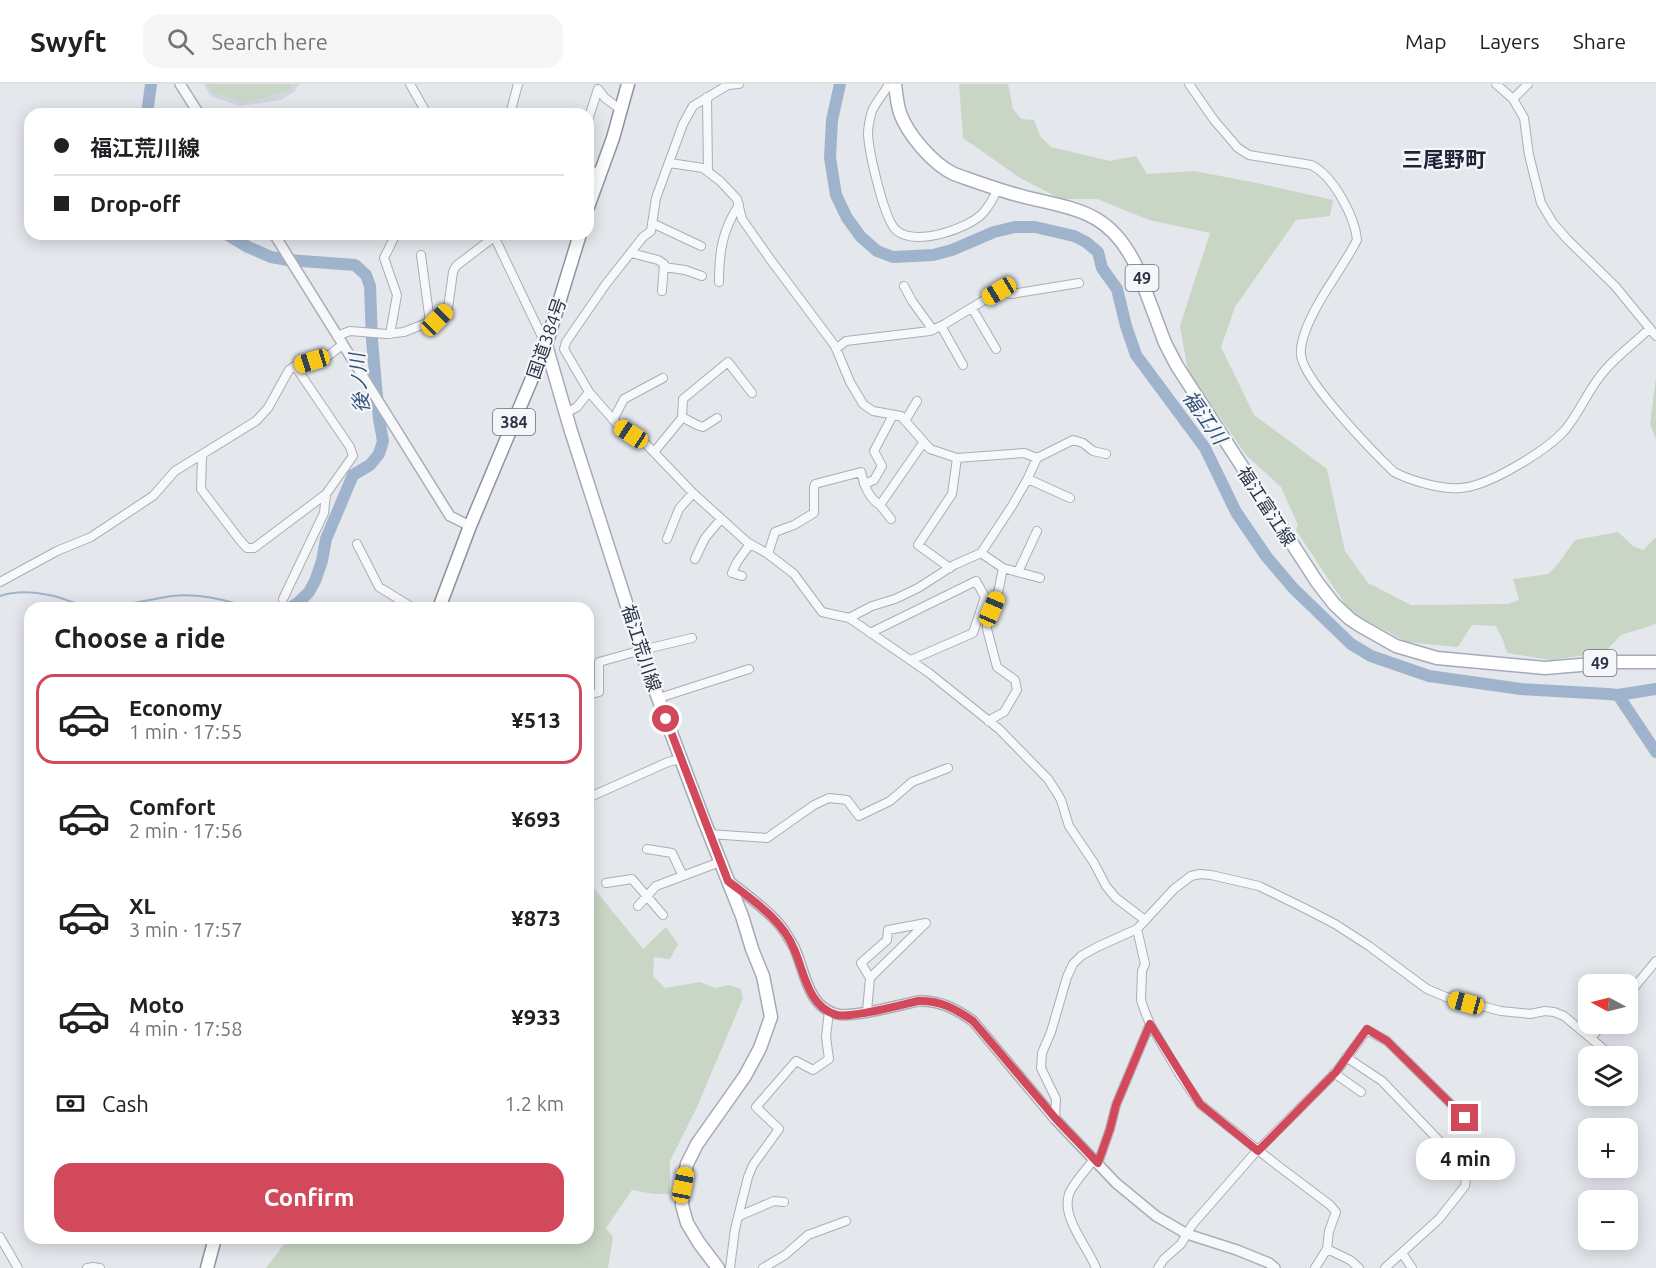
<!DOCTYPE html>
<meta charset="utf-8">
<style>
body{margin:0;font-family:Ubuntu,"Noto Sans JP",sans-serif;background:#f6f6f6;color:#202124;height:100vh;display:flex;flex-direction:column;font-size:22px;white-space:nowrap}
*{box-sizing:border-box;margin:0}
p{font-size:20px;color:#757577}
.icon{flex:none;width:33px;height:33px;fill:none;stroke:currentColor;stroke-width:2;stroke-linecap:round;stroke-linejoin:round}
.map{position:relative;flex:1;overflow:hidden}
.drawer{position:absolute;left:24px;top:518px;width:570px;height:642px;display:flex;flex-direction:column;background:#fff;border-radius:18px;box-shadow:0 3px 15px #0003}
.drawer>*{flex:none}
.hud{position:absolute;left:24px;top:24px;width:570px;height:132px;border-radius:18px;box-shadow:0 3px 15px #0003;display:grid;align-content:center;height:132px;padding:0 30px;background:#fff}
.needle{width:39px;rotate:277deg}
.controls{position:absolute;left:1578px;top:890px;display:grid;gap:12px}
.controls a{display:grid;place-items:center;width:60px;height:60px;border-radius:12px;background:#fff;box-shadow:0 3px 15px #0003;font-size:30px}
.end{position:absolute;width:27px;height:27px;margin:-14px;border:8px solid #d1495b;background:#fff;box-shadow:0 0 0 3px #fff}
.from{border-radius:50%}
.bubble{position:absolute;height:42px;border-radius:18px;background:#fff;box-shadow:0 3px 15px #0003;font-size:20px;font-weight:700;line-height:42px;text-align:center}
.car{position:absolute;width:18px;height:36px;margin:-18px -9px;border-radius:8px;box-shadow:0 0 4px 2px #0007;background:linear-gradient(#f5c518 24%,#345 0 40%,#f5c518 0 76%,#345 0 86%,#f5c518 0)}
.hud b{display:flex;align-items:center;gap:21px;height:57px;font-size:22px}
.hud b+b{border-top:2px solid #e0e0e0}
.hud i{width:15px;height:15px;background:#202124}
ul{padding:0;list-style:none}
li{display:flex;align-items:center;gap:18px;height:90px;margin:0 12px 9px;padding:0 18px;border:3px solid transparent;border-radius:18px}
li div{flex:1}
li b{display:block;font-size:22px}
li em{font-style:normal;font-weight:700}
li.current{border-color:#d1495b}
li>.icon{width:54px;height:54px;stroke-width:1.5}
h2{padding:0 30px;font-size:27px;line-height:72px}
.pay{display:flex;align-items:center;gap:15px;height:66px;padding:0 30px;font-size:22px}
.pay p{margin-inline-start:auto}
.primary-button{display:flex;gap:12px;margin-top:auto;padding:12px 30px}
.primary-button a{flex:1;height:69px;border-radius:18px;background:#d1495b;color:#fff;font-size:24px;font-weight:700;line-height:69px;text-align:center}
header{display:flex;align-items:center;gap:36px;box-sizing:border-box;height:84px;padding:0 30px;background:#fff;border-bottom:2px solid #e0e0e0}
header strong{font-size:28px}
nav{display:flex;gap:33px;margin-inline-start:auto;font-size:21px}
.search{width:420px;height:54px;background:#f6f6f6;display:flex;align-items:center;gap:15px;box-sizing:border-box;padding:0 21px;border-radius:18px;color:#757577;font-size:22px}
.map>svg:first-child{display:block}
</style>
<header>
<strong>Swyft</strong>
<div class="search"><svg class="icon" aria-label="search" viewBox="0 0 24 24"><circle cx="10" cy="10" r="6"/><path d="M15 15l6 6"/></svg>Search here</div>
<nav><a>Map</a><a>Layers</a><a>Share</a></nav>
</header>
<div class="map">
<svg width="1656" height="1184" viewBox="0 0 1656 1184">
<rect width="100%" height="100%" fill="#e4e7ec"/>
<!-- built -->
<path fill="#d2d6de" d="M204,0H299L294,8L281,16L240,22L210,12Z"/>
<!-- green -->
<path fill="#c9d6c5" d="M208,0H289L291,5L263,14L241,17L212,9Z
M959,0H1008L1013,25L1021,35L1034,36L1040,52L1051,63L1110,77L1136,72L1147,90L1194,87L1252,98L1333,116L1330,132L1296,136L1235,223L1221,263L1254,331L1327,385L1345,467L1368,499L1411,521L1508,520L1519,516L1513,495L1548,490L1558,480L1575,456L1618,448L1633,462L1643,466L1656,453V540L1621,551L1605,568L1552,576L1507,569L1503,556L1496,542L1472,541L1458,563L1407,558L1350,528L1296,446L1298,441L1281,403L1246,371L1188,287L1180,242L1210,149L1149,136L1097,115H1061L1020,94L963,54Z
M1656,293V356L1650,340Z
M588,797L643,865L666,843L678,860L670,875L654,873L653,892L665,904L700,898L715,904L729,901L741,905L743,914L697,1023L670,1077V1110H654L632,1106L606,1144L613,1153L608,1184H266L289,1154H588Z"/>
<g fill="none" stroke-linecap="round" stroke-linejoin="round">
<!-- stream -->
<path stroke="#9fb4cc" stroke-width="2" d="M0,512C17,506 37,508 54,512C65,515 75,520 85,521C114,526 143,516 172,512C195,509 226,515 248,524"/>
<!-- river -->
<path stroke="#9fb4cc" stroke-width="12" d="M840,0L832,36L830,74L836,111L847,134L861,153L877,167L893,173L933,171L952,166L994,148L1015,143H1035L1074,152L1086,158L1098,168L1102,184L1117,205L1126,242L1136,271L1205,364L1236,428L1266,472L1293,504L1351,560L1371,572L1429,592L1521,605L1608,610L1618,611L1656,605
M147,30L151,0
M226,150L248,163L271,173L288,176L355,181L366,191L370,202L372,256L379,335L383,357L379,370L370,381L353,391L326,455L322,477L315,497L309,508L299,518L290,524
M1618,611L1656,668"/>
<!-- minor casing -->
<g stroke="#a9aeb7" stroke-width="10">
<path id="minor" d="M410,0L427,30
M739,0L728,1L693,22L683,40L656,114L651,147L643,153L606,200L566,258L564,265L589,308L617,340L646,360L693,409L747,458L768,470L794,490L822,528L849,534L929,589L999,645L1048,695L1057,709L1061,716L1069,742L1094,779L1106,802L1116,814L1145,836
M889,0C884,9 876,18 872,27C870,34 868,44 868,50C869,68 884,137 897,147C917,162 968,145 983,129C989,122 994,114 997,105
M1189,0L1214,36L1238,64L1249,71L1311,81C1333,91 1355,133 1357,156C1341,187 1317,215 1305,248C1303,254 1300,264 1301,271C1303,296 1374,369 1394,388C1411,397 1443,406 1461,404C1489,402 1546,367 1565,346C1581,327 1589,303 1606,285C1619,270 1636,258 1650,244
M1496,0L1513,15L1524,34L1529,71L1541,119L1553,139L1567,155L1615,202L1656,252
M707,13L708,88
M1513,15L1528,0
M510,30L518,0
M588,36L598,5L605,14L621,26
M670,79L703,84L720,97L737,115L742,135L770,175L835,262L850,298L863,320L873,327L901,332L930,365L957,374L1024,369L1037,374
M588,86L600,89
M652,139L701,162
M493,150L546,261
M631,169L658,176L664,180L662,207
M421,171L430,238
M664,183L685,186L702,192
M719,198C719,169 722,146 739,121
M904,202L912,217L933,246
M972,224L996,265
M941,242L963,281
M390,250L397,211L384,174L396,150
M337,252L350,247L386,250L404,248L437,235L448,224L453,188L456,182L498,150
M836,265L846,257L930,247L945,240L999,207L1011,210L1079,199
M566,329L577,323L589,308
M682,333L697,341L703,343L717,334
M613,336L624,315L663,294
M905,337L917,317
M654,368L682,334L683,315L728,278L752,309
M202,372L201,405L239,455L247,464H254L326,410L353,372L350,363L295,282
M1028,395L1070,414
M864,400L874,396L882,382L874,367L893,331
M880,421L891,435
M667,455L679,425L693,409
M357,460L379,503L413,524
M768,470L775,448L794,441L814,429V403L815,400L861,388C864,400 868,414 880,421L923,359
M695,475L705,454L721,435
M950,484L918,461L952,410L957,374
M1003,484L1040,494
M1018,488L1037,447
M742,492L732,489L737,478L750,460
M0,498L57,467L91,453L153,412L175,387L256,337L268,324L289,286L295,282L328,272L342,261
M283,515L324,429L326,410
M849,534L872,522L895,515L918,504L954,481L981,469
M870,549L976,497L985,513L973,549L911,576
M588,611L599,608V578L642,566L692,554
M659,614L749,585
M988,637L1004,628L1017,606L1015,596L997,583L987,545V536L997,514L1003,484L981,469L1012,422L1027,396L1037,374L1073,356L1083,359L1093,367L1106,370
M592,712L668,678L681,675
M709,750L767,754L814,721L829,714L847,716L859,732L890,717L912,698L948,684
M647,765L672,769L683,792
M606,799L632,795L663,831
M638,822L656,802L720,778
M1137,845L1145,880L1142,887L1141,916L1145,928L1150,940L1180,991L1200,1020L1277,1081L1330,1121L1336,1128L1329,1147L1327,1165L1315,1184
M1628,911L1656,877
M867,927L870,894L926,839L888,846L887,856L861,879L870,894
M1591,954L1604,939
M1346,973L1382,997L1467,1086L1465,1102L1439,1135L1385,1184
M1628,984L1633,989
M1334,989L1361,1008
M1055,1035L1056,1015L1041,984L1042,969L1051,948L1067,893L1073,880L1081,872L1097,863L1137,845L1174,805L1191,792L1200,790L1211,791L1259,802L1306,825L1335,840L1369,862L1427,905L1446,913L1501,927L1530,930L1545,927L1554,928L1564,932L1612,972
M1094,1075C1087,1085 1073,1099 1069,1110C1061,1134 1088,1163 1096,1184
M1098,1079L1110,1045L1116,1021L1150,940
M739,1132L774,1117L784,1118
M0,1153L18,1184
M1327,1165L1350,1176L1359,1184
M1402,1169L1412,1184
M87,1184L93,1183L100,1184
M730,1184L735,1145L748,1093L753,1081L779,1045L756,1023L796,977L813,986L829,975L826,953L829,927
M763,1184L785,1171L808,1151L846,1137
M1158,1184L1164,1175L1181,1160L1192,1141L1254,1070L1336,988L1367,946L1387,957L1465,1034"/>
</g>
<!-- tertiary casing -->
<g stroke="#a9aeb7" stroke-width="12">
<path id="tertiary" d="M180,0L199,30
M274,150L450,432L470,442
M730,798C747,811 765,824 779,840C784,846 790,856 794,863C805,886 807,923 837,930C852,934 900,921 918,917C940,916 956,925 973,937L1055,1035L1116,1099L1156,1132L1187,1150L1237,1166L1269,1179L1275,1184"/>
</g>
<!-- primary casing -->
<g stroke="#a3abb8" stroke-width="15">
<path id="primary" d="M895,0C896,9 897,20 900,29C908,51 933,80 954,90C977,98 1001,107 1025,113C1079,126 1111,128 1137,184L1165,259L1177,282L1317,498L1334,520L1350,535L1359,541L1396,562L1437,574L1545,584L1616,578H1656
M546,261L570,344L648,587L703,734L742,832L752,865L763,892L771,933L760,964L745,992L697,1060L687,1080L683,1101L682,1121L687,1139L699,1159L718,1184"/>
</g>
<!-- trunk casing -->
<g stroke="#8b94a3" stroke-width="15">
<path id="trunk" d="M588,123L613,54L628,0
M439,524L470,442L546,261L580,150
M207,1184L215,1154"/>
</g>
<!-- minor -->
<use href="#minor" stroke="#f7f8fa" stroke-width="8"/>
<!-- tertiary -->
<use href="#tertiary" stroke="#f7f8fa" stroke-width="9"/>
<!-- primary -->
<use href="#primary" stroke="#fff" stroke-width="12"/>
<!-- trunk -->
<use href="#trunk" stroke="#fff" stroke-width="12"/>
</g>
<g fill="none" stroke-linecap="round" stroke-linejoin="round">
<!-- route -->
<path stroke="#d1495b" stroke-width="8" d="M666,635L728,797C752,816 782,835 794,865C804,887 808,924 837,931C853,934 900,921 918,917C940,916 956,925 973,937L1056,1035L1098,1079L1110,1045L1116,1021L1150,940L1200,1020L1258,1067L1336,988L1367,945L1387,957L1465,1034"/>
</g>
<g text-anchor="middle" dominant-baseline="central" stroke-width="4.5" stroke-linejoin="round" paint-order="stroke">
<!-- shield labels -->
<g fill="#f4f6f9" stroke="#676e7b" stroke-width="1.5">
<rect x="1125.5" y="181" width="33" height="26" rx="4.5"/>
<rect x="493" y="325" width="42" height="26" rx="4.5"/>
<rect x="1583.5" y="566" width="33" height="26" rx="4.5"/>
</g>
<g font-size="16" font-weight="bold" fill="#2b3445">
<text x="1142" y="194">49</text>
<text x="514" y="338">384</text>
<text x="1600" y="579">49</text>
</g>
<!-- street labels -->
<g font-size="18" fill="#2b3445" stroke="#f4f6f9">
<text transform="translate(546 254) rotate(-71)">国道384号</text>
<text transform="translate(1267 422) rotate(57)">福江富江線</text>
<text transform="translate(642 564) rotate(72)">福江荒川線</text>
</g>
<!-- water labels -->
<g font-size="20" font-style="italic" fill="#34527a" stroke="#f4f6f9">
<text transform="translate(359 299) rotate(-95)">後ノ川</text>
<text transform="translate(1205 333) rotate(55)">福江川</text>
</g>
<!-- quarter labels -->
<g font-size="21" font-weight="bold" fill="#1d2536" stroke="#f4f6f9">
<text x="1444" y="75">三尾野町</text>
</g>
</g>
</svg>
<div class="controls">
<a><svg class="needle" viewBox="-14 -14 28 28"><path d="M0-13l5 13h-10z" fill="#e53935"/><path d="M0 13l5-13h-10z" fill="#757577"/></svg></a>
<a><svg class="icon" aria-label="layers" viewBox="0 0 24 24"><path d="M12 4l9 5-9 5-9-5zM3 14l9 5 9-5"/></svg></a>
<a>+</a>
<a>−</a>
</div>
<i class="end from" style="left:666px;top:635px"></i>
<i class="end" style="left:1465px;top:1034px"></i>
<div class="bubble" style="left:1416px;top:1054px;width:99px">4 min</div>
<i class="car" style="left:999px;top:207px;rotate:239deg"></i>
<i class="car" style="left:437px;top:236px;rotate:45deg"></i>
<i class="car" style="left:312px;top:277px;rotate:253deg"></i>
<i class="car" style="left:631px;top:350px;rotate:303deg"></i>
<i class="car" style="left:992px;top:525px;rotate:23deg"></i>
<i class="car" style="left:1466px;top:919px;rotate:285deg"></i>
<i class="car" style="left:683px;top:1101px;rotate:11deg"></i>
<div class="hud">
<b><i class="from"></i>福江荒川線</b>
<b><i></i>Drop-off</b>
</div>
<section class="drawer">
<h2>Choose a ride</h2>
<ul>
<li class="current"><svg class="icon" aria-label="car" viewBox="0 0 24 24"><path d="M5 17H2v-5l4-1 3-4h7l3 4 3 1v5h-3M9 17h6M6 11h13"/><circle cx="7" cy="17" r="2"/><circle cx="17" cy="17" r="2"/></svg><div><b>Economy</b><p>1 min · 17:55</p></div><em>¥513</em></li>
<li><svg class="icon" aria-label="car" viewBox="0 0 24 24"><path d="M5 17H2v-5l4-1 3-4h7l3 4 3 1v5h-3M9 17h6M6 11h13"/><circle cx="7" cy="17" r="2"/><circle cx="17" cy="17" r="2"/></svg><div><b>Comfort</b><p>2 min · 17:56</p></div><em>¥693</em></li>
<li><svg class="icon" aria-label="car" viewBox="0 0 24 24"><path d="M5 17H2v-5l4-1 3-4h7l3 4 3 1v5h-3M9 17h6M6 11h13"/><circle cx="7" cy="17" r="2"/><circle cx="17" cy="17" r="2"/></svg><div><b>XL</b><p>3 min · 17:57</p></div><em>¥873</em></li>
<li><svg class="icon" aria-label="car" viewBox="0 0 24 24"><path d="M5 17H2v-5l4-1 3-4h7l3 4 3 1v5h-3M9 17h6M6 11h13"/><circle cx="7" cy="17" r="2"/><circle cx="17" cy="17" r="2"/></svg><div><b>Moto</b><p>4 min · 17:58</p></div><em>¥933</em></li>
</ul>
<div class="pay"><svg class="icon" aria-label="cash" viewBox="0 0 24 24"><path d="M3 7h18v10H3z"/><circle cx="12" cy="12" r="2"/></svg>Cash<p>1.2 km</p></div>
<div class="primary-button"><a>Confirm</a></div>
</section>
</div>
